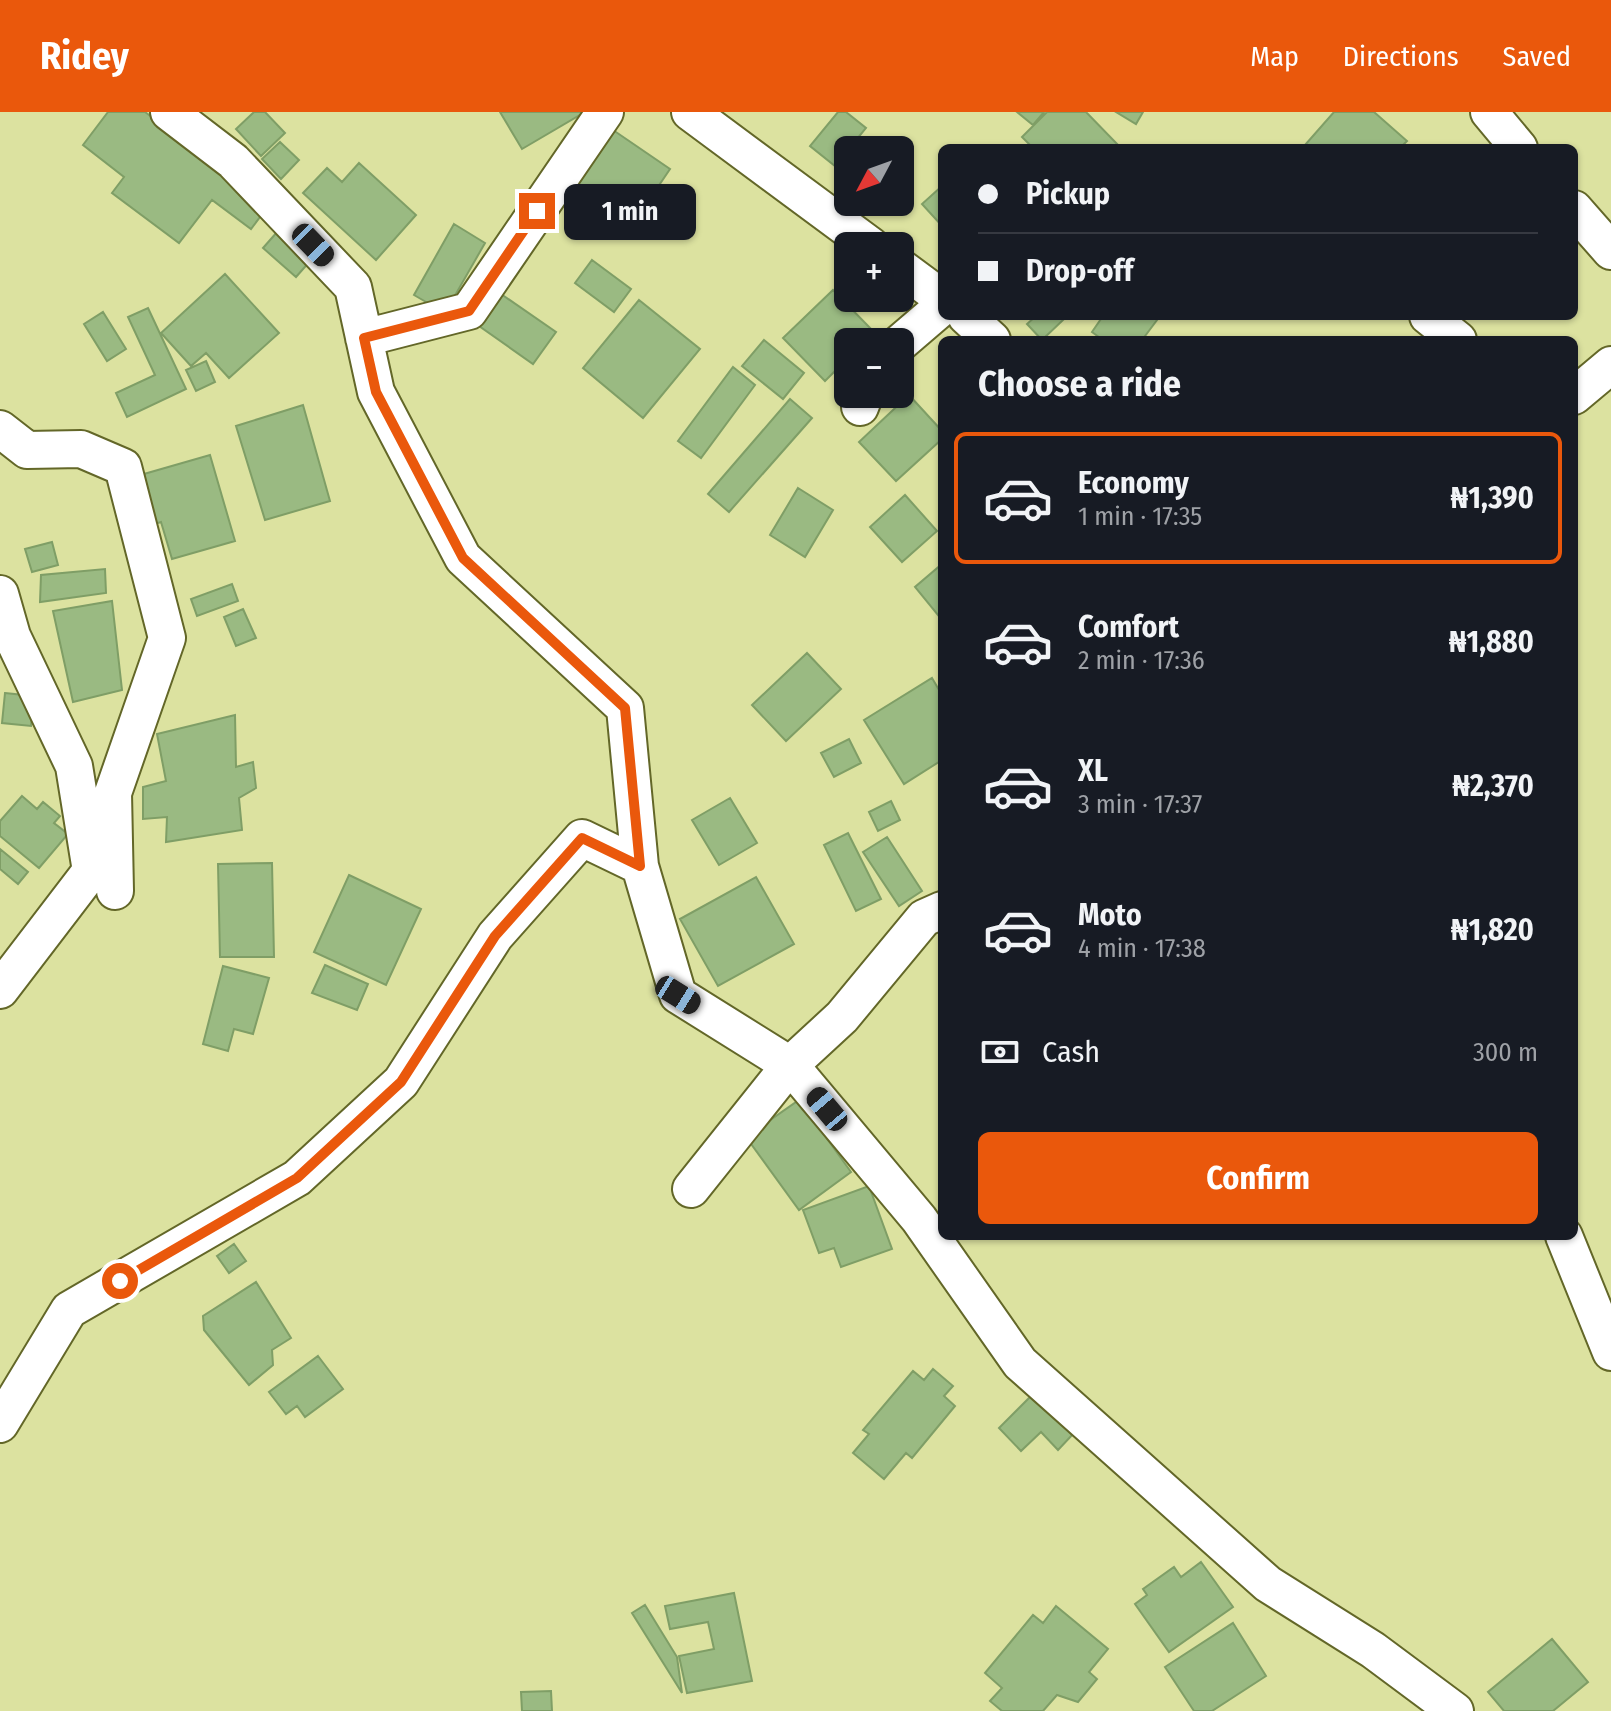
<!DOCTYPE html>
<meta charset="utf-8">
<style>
body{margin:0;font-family:"Fira Sans Condensed",sans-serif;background:#242831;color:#f1f3f6;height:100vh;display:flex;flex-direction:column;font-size:30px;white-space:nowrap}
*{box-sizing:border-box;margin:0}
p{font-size:26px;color:#9ea1a6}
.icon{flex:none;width:44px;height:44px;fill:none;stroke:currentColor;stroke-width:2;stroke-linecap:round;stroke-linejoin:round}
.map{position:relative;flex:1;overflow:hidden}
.side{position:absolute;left:938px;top:224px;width:640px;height:904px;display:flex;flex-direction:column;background:#171b24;border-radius:12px;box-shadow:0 2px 6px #0004}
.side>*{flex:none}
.hud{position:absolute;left:938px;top:32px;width:640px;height:176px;border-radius:12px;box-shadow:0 2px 6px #0004;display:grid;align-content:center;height:176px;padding:0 40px;background:#171b24}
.needle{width:52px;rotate:229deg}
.controls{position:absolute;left:834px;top:24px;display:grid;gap:16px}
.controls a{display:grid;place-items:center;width:80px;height:80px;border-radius:12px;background:#171b24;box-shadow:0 2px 6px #0004;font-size:40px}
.end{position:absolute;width:36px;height:36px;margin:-18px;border:10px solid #ea580c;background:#fff;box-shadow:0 0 0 4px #fff}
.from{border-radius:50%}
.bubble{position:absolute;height:56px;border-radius:12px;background:#171b24;box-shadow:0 2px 6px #0004;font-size:26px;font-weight:700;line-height:56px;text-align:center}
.car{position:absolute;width:24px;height:48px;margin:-24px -12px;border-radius:10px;box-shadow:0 0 6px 2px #0007;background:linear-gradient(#222 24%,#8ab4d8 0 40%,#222 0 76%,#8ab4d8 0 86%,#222 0)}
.hud b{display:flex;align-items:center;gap:28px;height:76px;font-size:30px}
.hud b+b{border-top:2px solid #363941}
.hud i{width:20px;height:20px;background:#f1f3f6}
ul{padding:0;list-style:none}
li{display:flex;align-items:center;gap:24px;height:132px;margin:0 16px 12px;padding:0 24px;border:4px solid transparent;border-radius:12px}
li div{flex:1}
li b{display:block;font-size:30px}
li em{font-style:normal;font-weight:700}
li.selected{border-color:#ea580c}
li>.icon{width:72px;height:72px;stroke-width:1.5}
h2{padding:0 40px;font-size:36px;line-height:96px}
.pay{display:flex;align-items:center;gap:20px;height:88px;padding:0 40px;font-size:30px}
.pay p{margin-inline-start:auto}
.cta{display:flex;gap:16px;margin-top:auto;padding:16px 40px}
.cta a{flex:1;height:92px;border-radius:12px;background:#ea580c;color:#fff;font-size:32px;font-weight:700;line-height:92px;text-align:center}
header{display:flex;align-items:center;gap:48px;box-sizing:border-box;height:112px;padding:0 40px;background:#ea580c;color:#fff}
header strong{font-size:38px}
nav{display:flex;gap:44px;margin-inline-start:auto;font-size:28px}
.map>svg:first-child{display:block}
</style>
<header>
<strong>Ridey</strong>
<nav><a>Map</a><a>Directions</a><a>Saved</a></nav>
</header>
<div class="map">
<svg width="1611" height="1599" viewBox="0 0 1611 1599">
<rect width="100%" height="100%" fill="#dce2a0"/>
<!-- building -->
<path fill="#9aba82" stroke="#7f9e66" stroke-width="2" d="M108,0H145L269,93L251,117L212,88L179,131L112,81L124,65L83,33Z
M254,0H265L285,21L261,44L236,17Z
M500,0H585L522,37Z
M838,0H846L866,16L835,54L810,34Z
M1017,0H1044L1033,13Z
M1047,0H1086L1121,36H1033L1022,25Z
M1116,0H1143L1136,12Z
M1334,0H1374L1407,29L1400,36H1308L1305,33Z
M613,18L670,57L630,116L572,77Z
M280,30L299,48L281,67L262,47Z
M359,51L416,103L376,148L303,81L327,56L342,70Z
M942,74V114L922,92Z
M454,112L485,131L445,201L414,183Z
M278,119L311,148L296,165L263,136Z
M592,148L631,177L614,200L575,171Z
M225,162L279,221L229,266L206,241L191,254L161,221Z
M833,178L874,220L864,230H848V246L825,269L783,226Z
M501,182L556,220L533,252L479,214Z
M639,188L700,237L643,306L583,256Z
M148,196L186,277L127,305L116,281L155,263L128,205Z
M103,200L126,237L107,249L84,212Z
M1036,204H1059L1063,208L1042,228L1027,212Z
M1103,204H1160L1142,228H1103L1092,220Z
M764,228L804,261L783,287L742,254Z
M206,249L215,270L196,279L186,258Z
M733,255L755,273L701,346L678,329Z
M909,283L942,319V327L896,369L859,330Z
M790,287L812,306L729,400L708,382Z
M303,293L330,389L265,408L236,314Z
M210,343L235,429L172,447L161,410L151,413L137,364Z
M798,376L833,398L805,445L770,423Z
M905,383L937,419L902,450L870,415Z
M52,430L58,453L32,460L25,437Z
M942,452V508L915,475Z
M105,457L106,481L40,490L41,463Z
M232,472L238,489L197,504L191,487Z
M112,489L122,578L73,590L53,499Z
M243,497L256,526L236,534L224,505Z
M807,541L841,577L786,629L752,593Z
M932,566L942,583V648L904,672L864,608Z
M5,581L33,584L31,614L2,611Z
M235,603L236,655L253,650L256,676L239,686L242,718L166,730L167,705L143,707V675L166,669L157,622Z
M849,627L861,651L834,665L821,641Z
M22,684L37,697L43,690L60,704L54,711L68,722L39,756L0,724V709Z
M730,686L757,731L719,753L692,708Z
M891,689L900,708L878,719L869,700Z
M848,721L881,787L856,799L824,733Z
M887,725L922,779L899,794L863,740Z
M0,737L28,760L18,772L0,757Z
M272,751L274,845H220L218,752Z
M349,763L421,797L386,873L314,840Z
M756,765L794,832L718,874L680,807Z
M325,853L368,872L357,898L312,881Z
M223,854L269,866L253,922L234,917L228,939L203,932Z
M799,988L851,1060L799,1098L746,1025Z
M869,1074L892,1137L841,1155L834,1136L819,1141L803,1098Z
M234,1132L246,1149L229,1161L217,1144Z
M256,1170L291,1226L272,1238L273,1253L249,1273L204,1218L203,1204Z
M318,1244L343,1277L305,1305L297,1294L286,1302L269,1280Z
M933,1257L953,1274L944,1284L955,1294L912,1346L906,1341L884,1367L853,1341L869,1322L863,1318L913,1259L924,1268Z
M1034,1281L1074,1321L1058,1338L1041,1320L1021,1339L999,1316Z
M1201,1450L1233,1495L1169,1540L1135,1492L1147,1483L1143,1477L1174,1455L1181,1465Z
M734,1481L752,1569L687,1581L679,1544L714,1537L708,1510L670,1517L665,1494Z
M645,1493L677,1545L682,1581L632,1501Z
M1056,1494L1108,1537L1089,1560L1097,1567L1078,1590L1057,1583L1043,1599H1002L990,1589L1002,1576L985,1561L1033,1503L1043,1511Z
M1233,1511L1266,1564L1212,1599H1194L1165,1555Z
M1552,1527L1588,1570L1553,1599H1504L1488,1580Z
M551,1579L552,1599H522L521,1580Z"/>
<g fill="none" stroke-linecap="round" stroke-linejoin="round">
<!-- street casing -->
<g stroke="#636728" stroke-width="40">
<path id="street" d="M169,0L233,49L353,175L376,280L463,446L625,596L640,754
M690,0L871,134
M1489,0L1519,36
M1574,97L1611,139
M900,155L942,186
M966,204L992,228
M1428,204L1458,228
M364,226L469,199L605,0
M900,231L942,195
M1574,284L1611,253
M860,295L865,282
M0,317L27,338L81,337L123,355L167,526L113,681L115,779
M0,482L12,524L74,654L91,759L0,878
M691,1077L790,953L842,905L924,806L942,798
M1564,1124L1611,1240
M0,1312L69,1198L297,1066L401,970L495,824L582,726L640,754L678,883L790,953L919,1107L1020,1251L1268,1472L1373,1538L1455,1599"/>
</g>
<!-- street -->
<use href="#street" stroke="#fff" stroke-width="36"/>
</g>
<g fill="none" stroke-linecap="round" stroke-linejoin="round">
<!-- route -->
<path stroke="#ea580c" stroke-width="10" d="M120,1169L297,1066L401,970L495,824L582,726L640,754L625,596L463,446L376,280L364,226L469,199L537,99"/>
</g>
</svg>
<div class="controls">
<a><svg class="needle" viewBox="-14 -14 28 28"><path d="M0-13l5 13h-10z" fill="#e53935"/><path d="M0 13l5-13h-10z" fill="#9ea1a6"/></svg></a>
<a>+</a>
<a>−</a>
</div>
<i class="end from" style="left:120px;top:1169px"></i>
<i class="end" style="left:537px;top:99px"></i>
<div class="bubble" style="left:564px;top:72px;width:132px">1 min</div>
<i class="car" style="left:313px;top:133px;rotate:136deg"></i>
<i class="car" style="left:678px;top:883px;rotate:122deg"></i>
<i class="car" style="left:827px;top:997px;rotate:320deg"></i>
<div class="hud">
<b><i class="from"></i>Pickup</b>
<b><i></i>Drop-off</b>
</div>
<section class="side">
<h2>Choose a ride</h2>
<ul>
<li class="selected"><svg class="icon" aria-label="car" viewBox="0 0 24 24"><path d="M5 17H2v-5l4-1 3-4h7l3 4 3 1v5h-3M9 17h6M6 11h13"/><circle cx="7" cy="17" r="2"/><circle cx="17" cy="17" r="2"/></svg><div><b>Economy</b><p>1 min · 17:35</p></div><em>₦1,390</em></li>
<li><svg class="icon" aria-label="car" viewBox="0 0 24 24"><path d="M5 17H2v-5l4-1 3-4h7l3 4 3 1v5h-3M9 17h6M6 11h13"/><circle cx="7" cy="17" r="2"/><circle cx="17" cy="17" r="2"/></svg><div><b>Comfort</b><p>2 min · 17:36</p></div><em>₦1,880</em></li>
<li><svg class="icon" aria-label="car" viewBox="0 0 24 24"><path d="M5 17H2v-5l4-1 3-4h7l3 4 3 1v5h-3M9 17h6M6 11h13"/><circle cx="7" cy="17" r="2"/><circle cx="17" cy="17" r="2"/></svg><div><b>XL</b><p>3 min · 17:37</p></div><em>₦2,370</em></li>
<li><svg class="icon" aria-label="car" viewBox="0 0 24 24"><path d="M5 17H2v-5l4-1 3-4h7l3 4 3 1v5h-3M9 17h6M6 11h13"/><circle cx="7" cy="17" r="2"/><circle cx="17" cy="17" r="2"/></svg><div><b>Moto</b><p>4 min · 17:38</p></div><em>₦1,820</em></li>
</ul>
<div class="pay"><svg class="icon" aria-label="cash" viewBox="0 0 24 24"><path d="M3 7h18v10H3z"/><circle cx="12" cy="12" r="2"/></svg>Cash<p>300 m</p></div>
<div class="cta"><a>Confirm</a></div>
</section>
</div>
